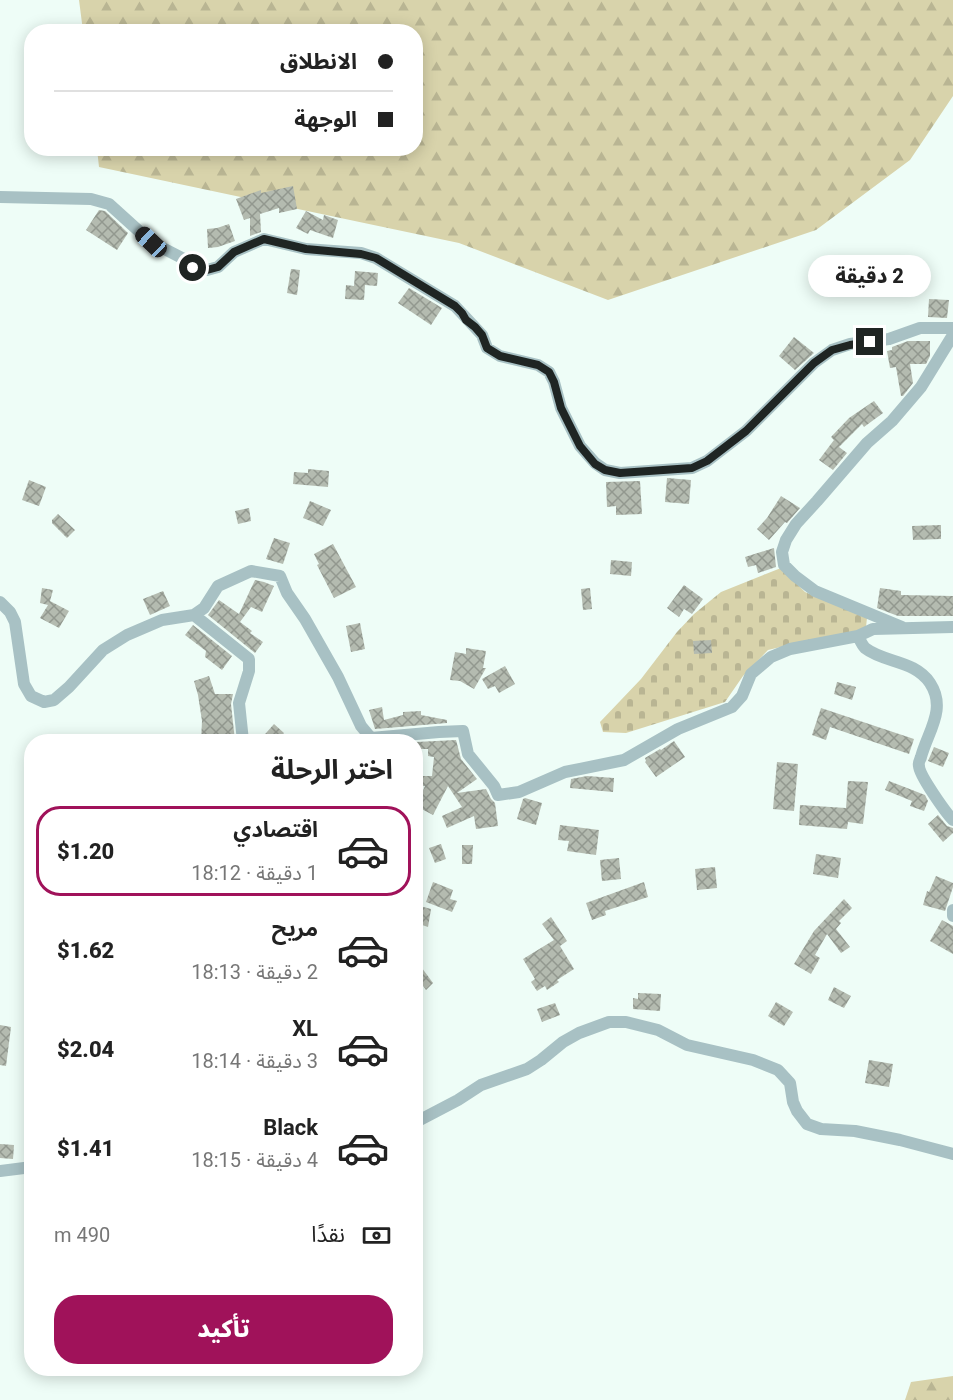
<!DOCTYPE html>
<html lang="ar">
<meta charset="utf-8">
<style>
body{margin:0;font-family:Roboto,"Noto Sans Arabic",sans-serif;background:#f2f2f2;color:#222;direction:rtl;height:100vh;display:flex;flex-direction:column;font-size:22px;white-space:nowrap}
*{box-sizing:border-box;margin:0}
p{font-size:20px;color:#767676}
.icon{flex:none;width:33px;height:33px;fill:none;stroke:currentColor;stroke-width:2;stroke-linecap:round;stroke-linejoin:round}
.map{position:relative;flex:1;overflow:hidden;direction:ltr}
.side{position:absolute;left:24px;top:734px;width:399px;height:642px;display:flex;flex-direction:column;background:#fff;border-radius:24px;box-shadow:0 3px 15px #0003;direction:rtl}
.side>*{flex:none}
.banner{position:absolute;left:24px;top:24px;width:399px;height:132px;border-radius:24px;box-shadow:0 3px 15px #0003;direction:rtl;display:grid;align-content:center;height:132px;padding:0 30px;background:#fff}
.end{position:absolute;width:27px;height:27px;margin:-14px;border:8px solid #1f2523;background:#fff;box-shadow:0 0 0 3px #fff}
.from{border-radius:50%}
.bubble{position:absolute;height:42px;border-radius:21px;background:#fff;box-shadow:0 3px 15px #0003;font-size:20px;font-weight:800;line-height:42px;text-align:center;direction:rtl}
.car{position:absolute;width:18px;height:36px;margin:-18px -9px;border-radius:8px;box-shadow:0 0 4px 2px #0007;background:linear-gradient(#222 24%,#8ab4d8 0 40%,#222 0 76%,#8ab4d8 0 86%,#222 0)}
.banner b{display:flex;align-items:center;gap:21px;height:57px;font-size:22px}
.banner b+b{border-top:2px solid #e0e0e0}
.banner i{width:15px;height:15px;background:#222}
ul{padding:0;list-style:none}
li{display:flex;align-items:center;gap:18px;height:90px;margin:0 12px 9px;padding:0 18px;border:3px solid transparent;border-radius:24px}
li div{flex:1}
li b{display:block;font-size:22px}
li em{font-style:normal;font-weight:800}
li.active{border-color:#a0125a}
li>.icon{width:54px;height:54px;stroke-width:1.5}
h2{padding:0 30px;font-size:27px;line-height:72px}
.pay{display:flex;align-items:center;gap:15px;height:66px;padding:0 30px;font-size:22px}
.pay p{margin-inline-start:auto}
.primary-button{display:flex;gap:12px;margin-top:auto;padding:12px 30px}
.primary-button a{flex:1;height:69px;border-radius:24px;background:#a0125a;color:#fff;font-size:24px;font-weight:800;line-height:69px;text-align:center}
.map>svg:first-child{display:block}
</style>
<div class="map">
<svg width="953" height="1400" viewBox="0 0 953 1400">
<defs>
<pattern id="forest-firs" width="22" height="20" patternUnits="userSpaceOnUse" patternTransform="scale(1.5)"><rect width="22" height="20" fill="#d8d3ab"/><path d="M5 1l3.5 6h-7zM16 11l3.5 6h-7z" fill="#b9b593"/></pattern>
<pattern id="cemetery-stones" width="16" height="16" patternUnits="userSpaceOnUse" patternTransform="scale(1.5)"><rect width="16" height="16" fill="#d8d3ab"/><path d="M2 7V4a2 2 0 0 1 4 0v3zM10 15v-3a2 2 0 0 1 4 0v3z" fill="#b9b593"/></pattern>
<pattern id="building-cross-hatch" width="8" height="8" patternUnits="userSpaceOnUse" patternTransform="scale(1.5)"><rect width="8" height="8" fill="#b4bbb0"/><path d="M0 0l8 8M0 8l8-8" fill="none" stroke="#92988f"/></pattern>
</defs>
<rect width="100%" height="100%" fill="#eefdf7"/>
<!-- forest -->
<path fill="url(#forest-firs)" d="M79,0H953V96L910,160L816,230L608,300L459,243L99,167L97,149L416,148V32L83,31Z
M953,1376V1400H905L911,1382Z"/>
<!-- cemetery -->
<path fill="url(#cemetery-stones)" d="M781,568L805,592L867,618L866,627L857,632L806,641L768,650L743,676L725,702L626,733L603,732L600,722L641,679L677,632L694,614L721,592Z"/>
<!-- building -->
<path fill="url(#building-cross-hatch)" d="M293,186L297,209L279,213V208L260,214L261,232L250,236V218L244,220L236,199L261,190V193Z
M99,210L105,211L128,233L117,250L86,230Z
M306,211L323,220L324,215L338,220L333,238L310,230L308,234L296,228Z
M229,224L235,241L218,247L208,248L207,229L217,228Z
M291,269L300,270L297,295L287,293Z
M355,271L378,273L377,286L365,285L364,300L345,299L346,285L354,286Z
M409,288L442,308L431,325L398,303Z
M929,299L949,300L947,318L928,317Z
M794,337L814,353L795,370L779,356Z
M908,341H930V356L926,364H910L913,383L903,396H901L896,367L890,368L887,351L892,350V347Z
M874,401L883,413L864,427L862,424L839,447L847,453L833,470L819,460L834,440L831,437L849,418Z
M308,469L329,471L328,487L293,484L294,472L308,473Z
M667,478L691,480L689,504L665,502Z
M29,480L46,487L39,506L22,500Z
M640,481L642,514L616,515V506L607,507L606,482Z
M781,496L800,508L787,523L785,522L769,540L757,529L767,518Z
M310,501L331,510L323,526L303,518Z
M249,508L251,521L238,524L235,511Z
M58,514L75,530L67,538L52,523V520Z
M941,525V539L913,540L912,526Z
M274,538L290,543L283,564L266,559Z
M333,544L356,587L334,598L317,565L319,564L314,554Z
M774,548L776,567L758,573L756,565L748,567L745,557Z
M611,560L632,562L631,576L610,574Z
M255,580L264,582L274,586L262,612L251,607L240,622L252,631L250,633L263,642L255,653L208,615L219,600L239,614Z
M684,585L703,599L692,614L684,609L679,617L667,608Z
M42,588L53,590L50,601L69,611L59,628L40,618L48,605L40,603Z
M590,588L592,609L583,610L581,589Z
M880,588L901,591V595L953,596V616H898L877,608Z
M163,591L170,606L150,615L143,599Z
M360,623L365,649L351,652L346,626Z
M193,625L232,656L222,670L205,657L206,651L185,635Z
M711,640L712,653L694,654L693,641Z
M466,648L486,651L483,668H486L474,689L460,681L450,680L455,652L466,654Z
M505,666L515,684L499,693L495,686L488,689L482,679Z
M209,676L215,694H233L231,704L235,741H201L202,721L198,695L194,681Z
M837,682L856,687L852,700L834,694Z
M382,707L384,720L403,715V712L421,711V715L447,720V723L375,729L369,710Z
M821,708L914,739L909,754L830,727L826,740L812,735Z
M274,724L284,733L282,736L288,741H259Z
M456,740L461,759L477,779L457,793L486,789L491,799L495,803L498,826L476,829L474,816L447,828L442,816L462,807L448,786L433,815L416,806L425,786H416V776H432L434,757L428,756V749H416V742Z
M674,741L685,757L656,777L645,762L646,761L645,758L660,749L661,750Z
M934,747L949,753L943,767L928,761Z
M777,762L798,764L794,811L773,809Z
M587,776L614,778L613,792L570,788L571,779Z
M848,781L868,782L863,824L848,822L847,829L799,825L800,805L846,808Z
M889,781L925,795L928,801L924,811L910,806L912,801L885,790Z
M525,798L542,803L536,825L517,819L523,799Z
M938,815L947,826L953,828V833L943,842L928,824Z
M560,825L599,830L596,855L567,851L569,841L558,840Z
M441,844L446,859L435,863L429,848Z
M462,845H473L472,864H462Z
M816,854L841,858L838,878L813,874Z
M619,858L621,879L602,881L600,860Z
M715,867L717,888L697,890L695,869Z
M936,876L953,883V887L945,911L923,905L927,891L929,892Z
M433,882L453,890L450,899L457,901L452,912L426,902Z
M644,882L648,897L605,911L606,915L592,920L586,903Z
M844,899L852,908L839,921L841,923L836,929L850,947L841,953L827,934L815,955L820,958L811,974L794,964L814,931Z
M416,905L431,909L428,927L416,923Z
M551,917L567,941L560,946L574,969L557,980L559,982L547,990L545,986L537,991L531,982L535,979L523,959L554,940L542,924Z
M942,920L953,926V954L930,941Z
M416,960L433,983L426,990L416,976Z
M834,987L851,996L844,1008L828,1000Z
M638,993L661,994L660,1011L633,1009V998L638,999Z
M776,1002L793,1012L784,1026L768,1016Z
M555,1003L560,1015L542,1022L537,1009Z
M0,1025L11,1027L6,1066L0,1065Z
M869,1060L893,1064L889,1087L865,1083Z
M0,1144L14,1145L13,1159L0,1158Z"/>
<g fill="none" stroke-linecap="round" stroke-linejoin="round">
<!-- minor -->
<path stroke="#a8c1c4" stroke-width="12" d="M0,197L91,199L109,204L151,242L184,259L193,268L207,270L218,267L234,252L264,239L306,249L361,253L376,258L455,306L482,335L487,348L500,356L538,365L549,372L554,382L561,408L580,446L595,463L605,470L620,473L692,468L707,461L746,431L814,363L832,350L850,344L889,339L920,328H953
M0,602L10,612L15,622L24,684L31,696L44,702L54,700L69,687L103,650L127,635L162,620L194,615
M902,627L815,591L795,576L784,565L782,552L786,540L796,524L817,501L867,443L892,421L921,387L953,335
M858,636C860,640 862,645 865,648C884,663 915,660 930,683C947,709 928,731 921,757C920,760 918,763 919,766C919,775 946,813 953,820
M243,741L239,703L249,671V659L194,615L204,608L218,586L251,571L280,576L287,593L305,619L338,677L361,726L371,738L439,732L463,731L468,754L494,786L498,795L519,792L565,772L624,760L678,729L732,707L742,696L751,674L771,657L790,649L858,636L873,629L953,627
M953,910V916
M416,1122L458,1100L481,1085L527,1069L541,1060L563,1042L579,1033L609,1022H626L658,1030L687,1045L753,1060L778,1070L790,1083L793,1102L797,1111L807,1124L821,1129L855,1131L900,1140L953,1154
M0,1171L32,1167"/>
</g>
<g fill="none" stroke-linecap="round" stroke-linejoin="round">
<!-- route -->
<path stroke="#1f2523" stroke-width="8" d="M193,268L207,270L218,267L234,252L264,239L306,249L361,254L376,258L455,306L462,313L466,320L475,327L482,335L487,348L500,356L538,365L549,372L554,382L561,408L580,446L595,464L605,470L620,473L692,468L707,461L746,431L814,363L832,350L850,345L870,342"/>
</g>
</svg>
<i class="end from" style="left:193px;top:268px"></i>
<i class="end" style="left:870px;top:342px"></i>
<div class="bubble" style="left:808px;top:255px;width:123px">2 دقيقة</div>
<i class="car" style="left:151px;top:242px;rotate:313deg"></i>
<div class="banner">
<b><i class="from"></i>الانطلاق</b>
<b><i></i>الوجهة</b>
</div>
<section class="side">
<h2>اختر الرحلة</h2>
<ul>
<li class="active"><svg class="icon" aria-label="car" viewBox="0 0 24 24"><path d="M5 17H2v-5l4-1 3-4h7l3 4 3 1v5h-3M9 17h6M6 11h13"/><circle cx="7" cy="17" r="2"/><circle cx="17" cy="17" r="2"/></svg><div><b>اقتصادي</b><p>1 دقيقة · 18:12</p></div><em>$1.20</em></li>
<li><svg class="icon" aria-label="car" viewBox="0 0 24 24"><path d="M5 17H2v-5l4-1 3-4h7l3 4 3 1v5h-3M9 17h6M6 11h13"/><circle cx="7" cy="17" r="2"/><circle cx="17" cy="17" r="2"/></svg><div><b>مريح</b><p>2 دقيقة · 18:13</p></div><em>$1.62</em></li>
<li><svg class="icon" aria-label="car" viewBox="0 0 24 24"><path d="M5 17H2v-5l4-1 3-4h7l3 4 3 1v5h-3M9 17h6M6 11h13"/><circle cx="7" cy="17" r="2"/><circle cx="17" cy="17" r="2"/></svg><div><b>XL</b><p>3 دقيقة · 18:14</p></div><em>$2.04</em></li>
<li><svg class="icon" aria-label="car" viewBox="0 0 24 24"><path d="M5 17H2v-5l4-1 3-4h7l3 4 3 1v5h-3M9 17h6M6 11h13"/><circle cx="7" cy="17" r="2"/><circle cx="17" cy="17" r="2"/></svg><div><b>Black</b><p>4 دقيقة · 18:15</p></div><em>$1.41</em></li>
</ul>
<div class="pay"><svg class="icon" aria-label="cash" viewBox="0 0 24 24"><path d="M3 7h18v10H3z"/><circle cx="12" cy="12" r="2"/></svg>نقدًا<p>490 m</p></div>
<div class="primary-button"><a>تأكيد</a></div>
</section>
</div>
